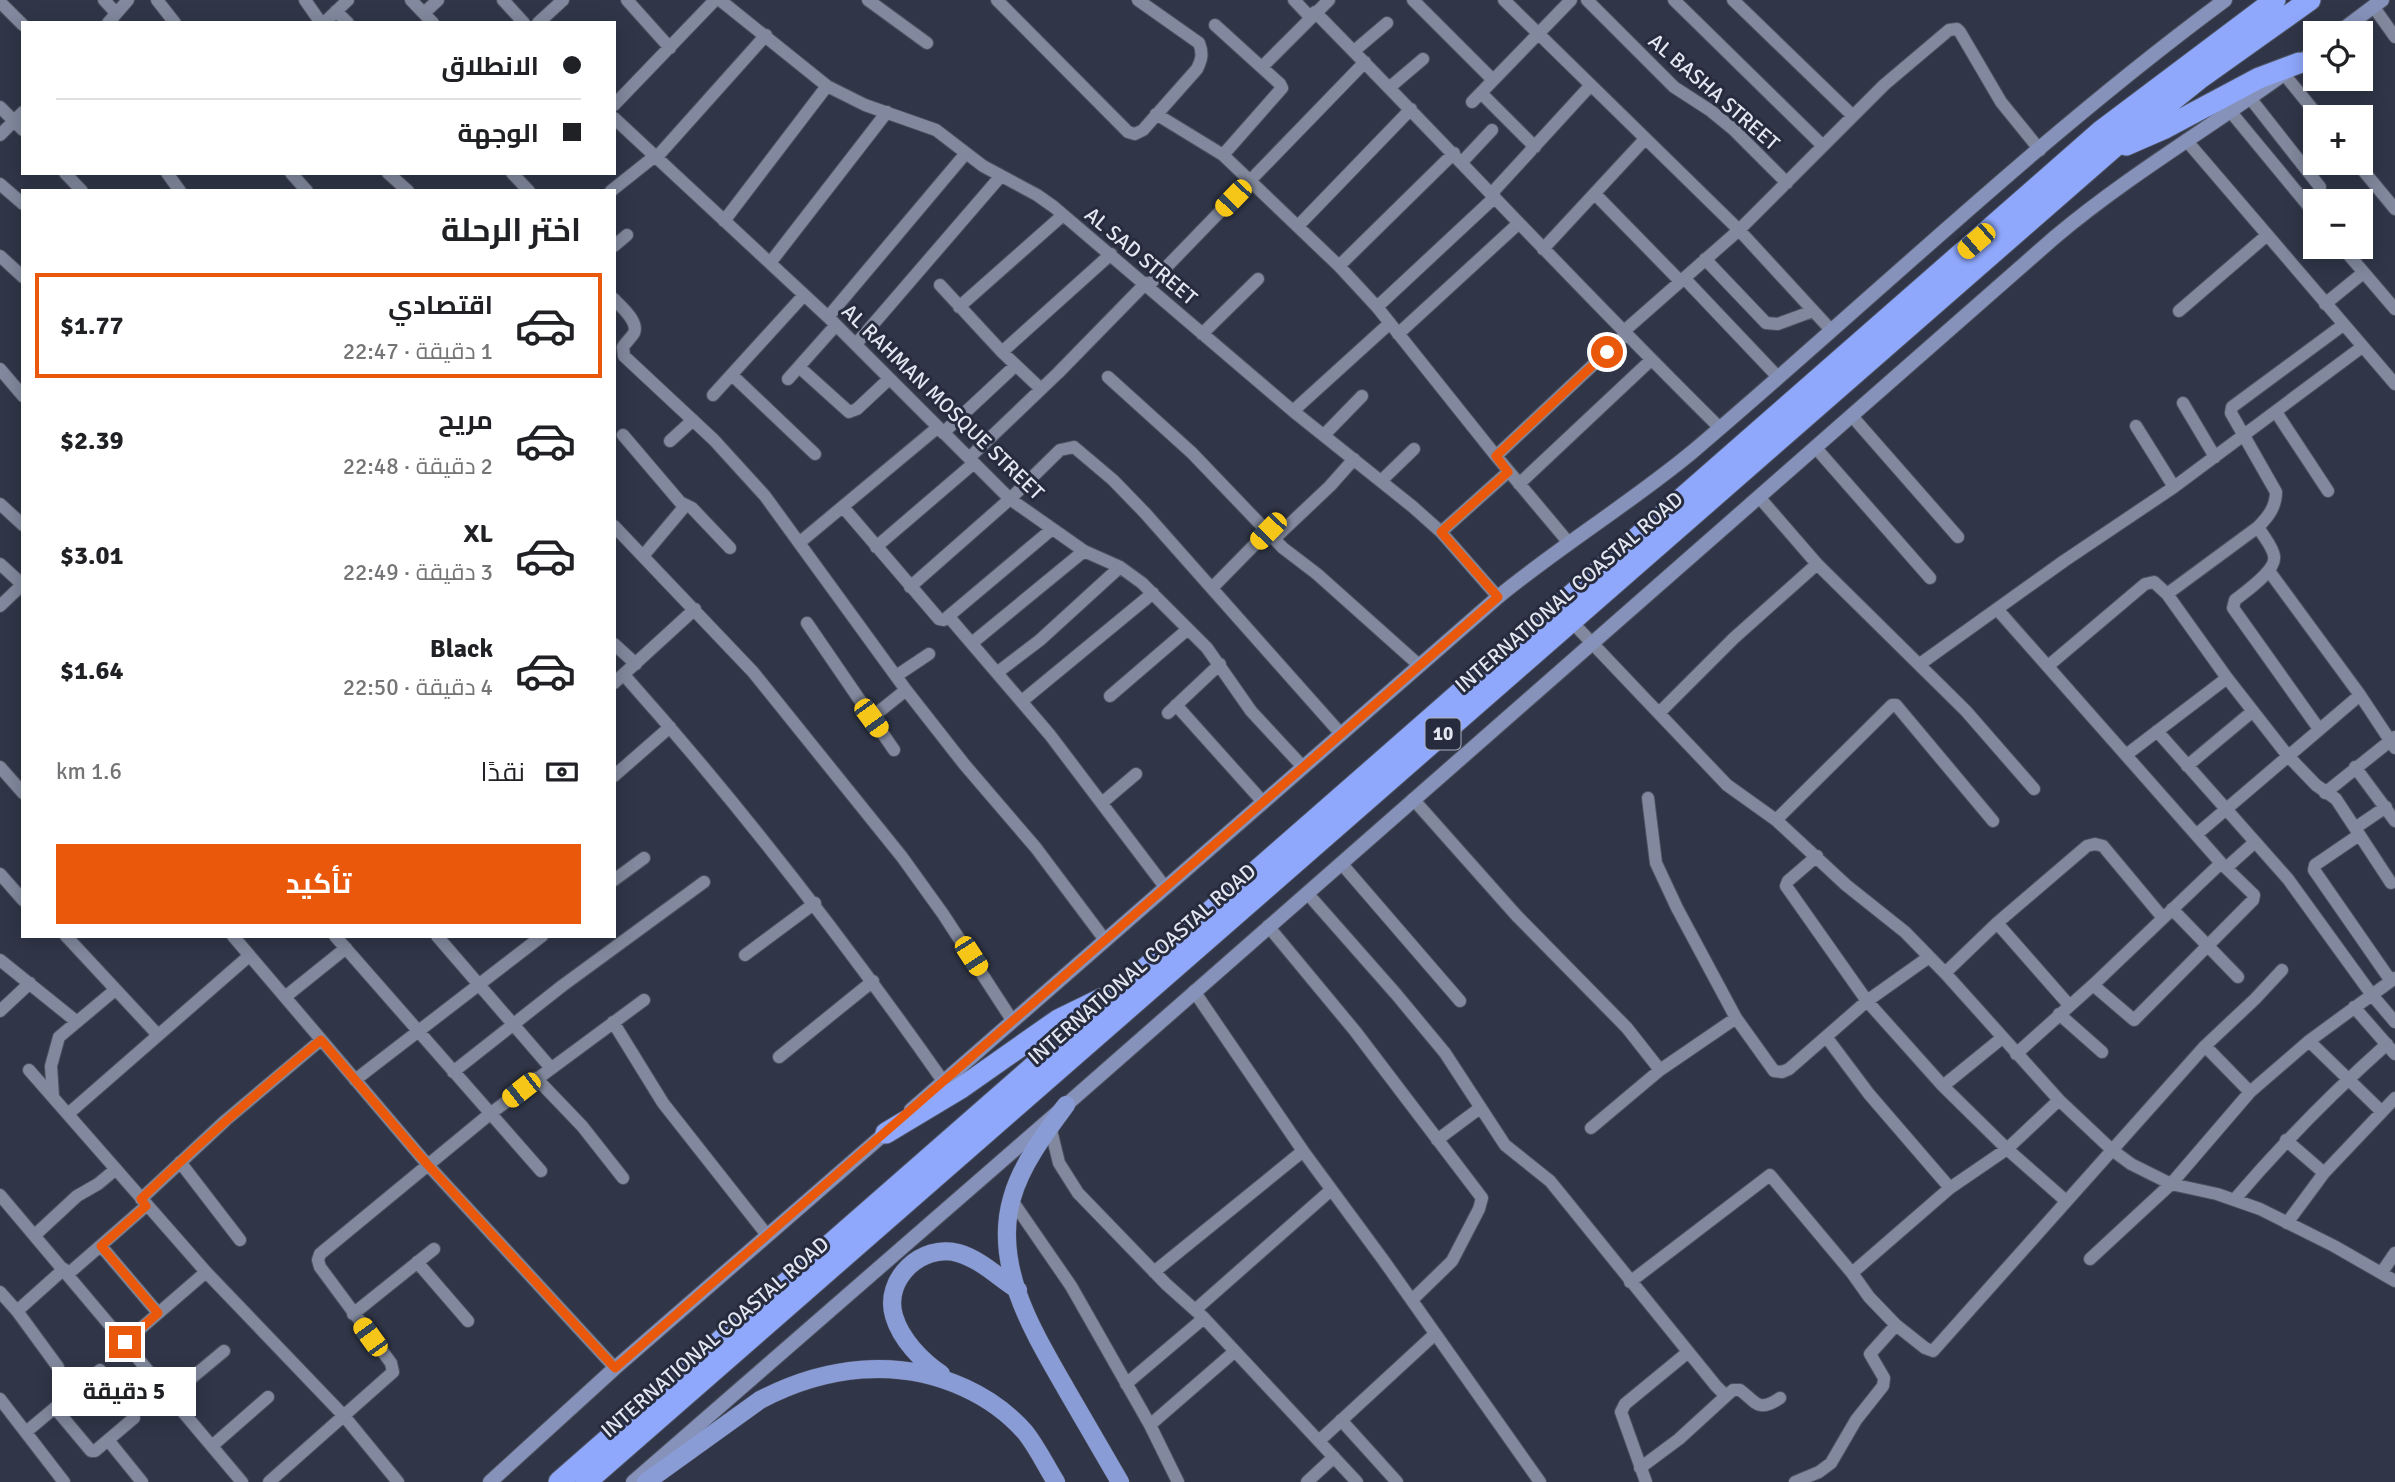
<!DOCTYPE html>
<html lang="ar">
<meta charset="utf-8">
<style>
body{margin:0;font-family:Signika,Cairo,sans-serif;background:#f6f6f6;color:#202124;direction:rtl;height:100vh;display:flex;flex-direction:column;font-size:26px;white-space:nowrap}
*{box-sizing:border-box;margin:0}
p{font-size:23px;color:#757577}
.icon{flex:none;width:38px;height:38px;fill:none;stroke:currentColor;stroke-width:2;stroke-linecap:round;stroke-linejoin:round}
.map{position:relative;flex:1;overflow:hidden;direction:ltr}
.details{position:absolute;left:21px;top:189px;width:595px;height:749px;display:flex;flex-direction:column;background:#fff;border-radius:0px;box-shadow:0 4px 18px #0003;direction:rtl}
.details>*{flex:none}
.guide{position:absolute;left:21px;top:21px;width:595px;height:154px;border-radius:0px;box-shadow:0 4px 18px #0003;direction:rtl;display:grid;align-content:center;height:154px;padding:0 35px;background:#fff}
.buttons{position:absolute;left:2303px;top:21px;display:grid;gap:14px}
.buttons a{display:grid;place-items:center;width:70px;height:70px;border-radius:0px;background:#fff;box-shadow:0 4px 18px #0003;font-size:35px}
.end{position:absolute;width:32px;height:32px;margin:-16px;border:9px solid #ea580c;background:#fff;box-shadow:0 0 0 4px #fff}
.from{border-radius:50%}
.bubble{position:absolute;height:49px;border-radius:0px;background:#fff;box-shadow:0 4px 18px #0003;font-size:23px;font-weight:700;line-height:49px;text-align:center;direction:rtl}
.car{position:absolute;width:21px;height:42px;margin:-21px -10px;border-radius:9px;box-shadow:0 0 5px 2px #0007;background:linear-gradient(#f5c518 24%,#345 0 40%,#f5c518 0 76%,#345 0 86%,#f5c518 0)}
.guide b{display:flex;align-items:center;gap:24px;height:66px;font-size:26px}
.guide b+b{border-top:2px solid #e0e0e0}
.guide i{width:18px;height:18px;background:#202124}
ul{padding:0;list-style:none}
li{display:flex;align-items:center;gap:21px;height:105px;margin:0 14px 10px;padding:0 21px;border:4px solid transparent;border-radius:0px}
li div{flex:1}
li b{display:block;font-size:26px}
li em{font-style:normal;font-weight:700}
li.selected{border-color:#ea580c}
li>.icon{width:63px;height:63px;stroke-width:1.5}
h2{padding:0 35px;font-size:32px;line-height:84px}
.pay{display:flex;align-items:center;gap:18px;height:77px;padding:0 35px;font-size:26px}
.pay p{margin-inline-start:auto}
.primary-button{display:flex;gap:14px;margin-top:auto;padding:14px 35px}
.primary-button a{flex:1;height:80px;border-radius:0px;background:#ea580c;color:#fff;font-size:28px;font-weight:700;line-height:80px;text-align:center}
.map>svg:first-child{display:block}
</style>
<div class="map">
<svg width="2395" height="1482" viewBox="0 0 2395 1482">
<rect width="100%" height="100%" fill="#303648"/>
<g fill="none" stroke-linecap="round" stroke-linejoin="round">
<!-- street casing -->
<g stroke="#4d5260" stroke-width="14">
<path id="street" d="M104,0L116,13
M157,0L175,23
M305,0L321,23
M411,0L433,23
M503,0L524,23
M627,0L670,48
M720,0L827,86L865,105L936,130L983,166L1037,195L1054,207L1293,411L1413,507L1441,532L1498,597
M868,0L927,43
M997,0L1128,132L1135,134L1143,130L1197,69C1202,59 1203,53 1199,43L1138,0
M1294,0L1310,17
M1413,0L1493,80
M1504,0L1739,230L1831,330
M1587,0L1674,87L1711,111L1733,129L1787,183
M1674,0L1823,146
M1733,0L1853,116
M0,2L23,25
M2373,6L2395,37
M336,11L348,23
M1315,12C1451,150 1582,292 1720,428
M424,13L438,0
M108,23L128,0
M324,23L348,0
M538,23L563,0
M1215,25L1280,84L1282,88L1223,155
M1354,51L1387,23
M1262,67L1329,0
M2284,74L2319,117
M1390,87L1423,59
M1481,93L1535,147
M2250,98L2320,187
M1472,102L1571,0
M614,105L715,0
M0,107L23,130
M2230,111L2315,214
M1156,114L1223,155L1339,266L1377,307L1496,456L1569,543
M614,118L828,317L1010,499L1084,551L1120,567L1142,583L1207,648L1251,711L1303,767
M0,135L23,112
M2186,140L2395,384
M656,158L766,35
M1462,162L1492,130
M2357,163L2395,209
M65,173L82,191
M167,173L180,191
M291,173L307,191
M388,173L408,191
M512,173L529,191
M0,184L23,204
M611,191L655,156
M1491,194L1590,86
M1595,194L1680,281
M724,221L827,86
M1298,226L1411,109
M614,246L627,235
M2342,247L2395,309
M1543,249L1645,139
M0,256L23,277
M1705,259L1766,323L1778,324L1813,311
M770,263L887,112
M1339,266L1454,153
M1684,278L1778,377
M940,285L1002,352L1041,389
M1148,286L1365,62
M614,299C621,307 639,321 634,333C631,338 626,342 623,347L624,356L714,440L765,496L906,690L964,764L1036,848L1105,940
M2325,304L2363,273
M959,307L1063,215
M1377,307L1495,197
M2179,311L2266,236
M828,317L966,153
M1623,332L1739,230L1884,85L1949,30L1957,29L1960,32L2001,102L2040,150
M1202,334L1258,279
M1398,334L1519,223
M856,344L1000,177
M1002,352L1111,254
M799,367L849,412L857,409L889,379
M0,369L23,396
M732,375L815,454
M1108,377L1192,453L1283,548L1317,574L1420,666
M788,379L836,325
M713,395L804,295
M2183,403L2215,457
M1293,411L1390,323
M2276,412L2328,491
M1851,415L1958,537
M2136,426L2174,487
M943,433L1016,365
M623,435L680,502L692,508L730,548
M1324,435L1362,396
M670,441L693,420
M1815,447L1930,578
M1496,456L1626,334
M969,458L1058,373L1146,283
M1381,481L1414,449
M1519,484L1651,360
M1759,497L1817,564L1966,711L2034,789
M0,504L23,525
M843,507L939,619L944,620L1051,530
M614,526L753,672L902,857L943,914L1012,1020
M2258,527C2263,536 2273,547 2274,556C2277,570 2245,592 2235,600L2233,608L2319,729
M1441,532L1508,472
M1275,538L1330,486L1354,459
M799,543L937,428
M876,547L974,463
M643,556L685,506
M0,564L23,585
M2269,571L2360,695L2395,748
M910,587L1010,499L1060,450L1074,447L1113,480L1145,513L1341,734
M1212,588L1268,531
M2167,594L2258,527C2268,517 2276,507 2276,492L2231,413L2232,407L2343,325
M0,606L22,585
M1997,609L2221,863L2254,895L2253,900L2134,1020L2093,985
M949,617L1050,735L1165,887
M1572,622L1727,785L1776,820L1846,885L1905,932L1945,973L2059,1100L2112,1150L2131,1164L2171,1184L2217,1194L2260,1209L2334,1246L2395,1281
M807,623L894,750
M972,643L1084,551
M614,644L636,664
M1920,664L2064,561L2174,487L2362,347
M2048,666L2145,584L2154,582L2167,594L2227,678L2288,756L2316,785L2336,799L2391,883
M998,672L1040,640L1120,567
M624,675C739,804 844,940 943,1081
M896,676L929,654
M614,683L695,609
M1110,696L1188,629
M1022,701L1153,593
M1176,705L1263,802
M1168,713L1220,664
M1659,713L1734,638L1817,564
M871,718L906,690
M2157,731L2288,879L2372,995L2395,1022
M2126,755L2227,678
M2187,766L2253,711
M0,767L23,793
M2355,767L2395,821
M614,776L670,727
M2325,793L2395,737
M1648,798L1656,863L1677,908L1736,1018L1774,1071L1782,1072L1789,1069L1867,1001L1929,957
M1413,799L1516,915L1627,1028L1660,1070
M1103,802L1136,774
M1776,820L1892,705H1896L1993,821
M2355,828L2386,807
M2197,834L2360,695
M2359,835L2315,865L2314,870L2391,981
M1817,856L1788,881L1786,886L1867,1001L1943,1086L2007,1149L2066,1201
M1341,863L1460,1001
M2226,868L2255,842
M0,874L23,900
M614,880L644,858
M1307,893L1396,994L1445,1053L1505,1145L1550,1181L1563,1197L1716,1386L1726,1396L1733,1390H1740C1756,1402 1758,1413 1780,1398
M2172,909L2238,977
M1997,923L2069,1005
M1268,926L1355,1031L1482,1198L1479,1209L1452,1261L1412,1300
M66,936L158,1035
M233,936L427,1164L615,1368
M335,936L541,1171
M437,936L550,1067
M745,955L815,903
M0,960L77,1022
M1945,973L1997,923L2087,846L2095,844L2103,846L2163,918
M1194,991L1303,1151L1384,1261L1540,1482
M285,997L346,948
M2354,1007L2395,1054
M0,1011L30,983
M2059,1014L2102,1052
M613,1022L663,1103L767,1235
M1827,1038L1869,1094L1950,1188
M2309,1041L2381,1111
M2205,1046L2250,1092
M2016,1054L2093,985L2221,863
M779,1057L873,981
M29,1070L206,1272L344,1416L398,1482
M453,1072L562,986L704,882
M536,1078L582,1126L623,1178
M355,1080L542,936
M1943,1086L2002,1038
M53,1097L51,1066L59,1037L115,990
M68,1114L249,956
M1050,1126L1059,1163L1078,1193L1166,1284L1204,1318L1357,1482
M1591,1128L1660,1070L1736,1018
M1437,1140L1480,1108
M2286,1140L2324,1173
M180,1162L240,1240
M0,1195L242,1482
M141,1199L226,1120L321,1040
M1011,1199L1071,1286L1150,1425L1178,1482
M2235,1199C2282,1144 2332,1093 2387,1044
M2287,1223L2324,1173L2395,1098
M35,1235L77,1196L98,1184L116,1169
M101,1246L158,1313
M2090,1259L2171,1184L2250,1092L2309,1041L2395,978
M417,1262L468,1321
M1154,1272L1303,1151
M2382,1272L2395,1253
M1852,1273L1950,1188L2007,1149L2059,1100
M68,1274L146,1206
M1630,1282L1770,1175L1852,1273L1869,1297L1896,1325L1925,1348L1933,1351L2205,1046L2255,999L2282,970
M0,1292L17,1311L58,1367
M1195,1310L1331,1190
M17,1311L64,1269
M353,1314L434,1249
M125,1342L206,1272
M1126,1384L1204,1318
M170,1396L224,1351
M0,1399L64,1482
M55,1408L91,1451H95L134,1418
M1341,1420L1397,1482
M1150,1425L1234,1352
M26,1432L100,1370
M108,1440L142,1482
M1320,1440L1435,1334
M212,1446L268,1397
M1640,1468L1679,1439L1726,1396
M269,1482L393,1372L391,1363L320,1267L318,1260L320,1254L491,1113L644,1000
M1307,1482L1334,1457
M1646,1482L1621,1412L1625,1404L1687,1353
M1795,1482L1819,1472L1831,1463L1856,1420L1883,1386L1884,1378L1870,1354L1896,1325"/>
</g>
<!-- secondary casing -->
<g stroke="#4d5260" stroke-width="16">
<path id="secondary" d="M2338,33L2382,0
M911,1110L1498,597C1560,546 1629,504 1691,453C1869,302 2037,139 2225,0
M490,1482L615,1368L891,1128
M633,1482L1066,1105L2055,237C2137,168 2230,116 2315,51"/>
</g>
<!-- primary casing -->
<g stroke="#4d5260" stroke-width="19">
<path id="primary" d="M1066,1105C1046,1132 1021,1165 1012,1198C992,1266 1034,1333 1066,1389C1084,1420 1102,1451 1120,1482
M941,1374C922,1361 901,1340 894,1316C883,1279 922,1243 958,1253C980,1259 999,1278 1018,1290
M646,1482L760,1400C825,1366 898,1357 965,1388C987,1398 1009,1414 1025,1432C1037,1447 1046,1466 1056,1482"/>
</g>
<!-- highway casing -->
<g stroke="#4d5260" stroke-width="23">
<path id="highway" d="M2126,145L2165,128L2259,78L2299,63
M886,1133L961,1088L1058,1020L1101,999
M559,1482L2101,131L2275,0
M586,1482L2113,148L2199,79L2310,0"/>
</g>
<!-- street -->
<use href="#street" stroke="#82899e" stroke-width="12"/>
<!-- secondary -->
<use href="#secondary" stroke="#8692ba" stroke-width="14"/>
<!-- primary -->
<use href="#primary" stroke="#8a9cd6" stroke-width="18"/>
<!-- highway -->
<use href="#highway" stroke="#8fa8fc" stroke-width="21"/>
</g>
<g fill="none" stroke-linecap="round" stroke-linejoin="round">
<!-- route -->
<path stroke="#ea580c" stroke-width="9" d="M125,1342L158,1313L101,1246L146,1206L141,1199C199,1143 259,1091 321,1040L427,1164L615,1368L1498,597L1441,532L1508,472L1496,456L1607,352"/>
</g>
<g text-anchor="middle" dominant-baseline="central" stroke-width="6" stroke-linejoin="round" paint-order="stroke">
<!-- shield labels -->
<rect fill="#262c3d" stroke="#aaafbc" stroke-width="2" x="1425.5" y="718.5" width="35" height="31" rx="5"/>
<g font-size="19" font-weight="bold" fill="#e3e7f2">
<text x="1443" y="734">10</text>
</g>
<!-- street labels -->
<g font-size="21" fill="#e3e7f2" stroke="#262c3d">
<text transform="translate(1714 92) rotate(41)">AL BASHA STREET</text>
<text transform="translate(1141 256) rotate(40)">AL SAD STREET</text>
<text transform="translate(943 402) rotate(44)">AL RAHMAN MOSQUE STREET</text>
<text transform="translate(1569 592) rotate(-41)">INTERNATIONAL COASTAL ROAD</text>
<text transform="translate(1142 964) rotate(-41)">INTERNATIONAL COASTAL ROAD</text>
<text transform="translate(715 1337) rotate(-41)">INTERNATIONAL COASTAL ROAD</text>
</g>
</g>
</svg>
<div class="buttons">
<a><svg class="icon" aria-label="locate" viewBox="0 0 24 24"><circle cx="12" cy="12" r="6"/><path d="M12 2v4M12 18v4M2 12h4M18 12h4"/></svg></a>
<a>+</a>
<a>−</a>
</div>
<i class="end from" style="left:1607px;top:352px"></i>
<i class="end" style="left:125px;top:1342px"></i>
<div class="bubble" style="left:52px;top:1367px;width:144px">5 دقيقة</div>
<i class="car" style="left:1233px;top:198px;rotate:224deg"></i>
<i class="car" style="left:1976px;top:241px;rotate:229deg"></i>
<i class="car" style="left:1268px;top:531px;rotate:224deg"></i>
<i class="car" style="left:871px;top:718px;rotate:144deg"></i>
<i class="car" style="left:971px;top:956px;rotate:147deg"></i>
<i class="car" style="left:521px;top:1090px;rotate:232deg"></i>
<i class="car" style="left:370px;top:1337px;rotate:324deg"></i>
<div class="guide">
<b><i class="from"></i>الانطلاق</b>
<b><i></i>الوجهة</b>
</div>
<section class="details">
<h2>اختر الرحلة</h2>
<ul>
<li class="selected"><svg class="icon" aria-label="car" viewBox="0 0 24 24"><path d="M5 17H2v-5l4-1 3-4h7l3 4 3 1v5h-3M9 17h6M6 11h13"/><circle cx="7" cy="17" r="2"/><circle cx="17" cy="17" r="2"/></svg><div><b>اقتصادي</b><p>1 دقيقة · 22:47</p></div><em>$1.77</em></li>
<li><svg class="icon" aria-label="car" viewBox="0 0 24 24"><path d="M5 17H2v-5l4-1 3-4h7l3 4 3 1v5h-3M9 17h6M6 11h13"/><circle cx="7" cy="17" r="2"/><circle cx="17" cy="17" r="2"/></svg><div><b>مريح</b><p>2 دقيقة · 22:48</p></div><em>$2.39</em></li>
<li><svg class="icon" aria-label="car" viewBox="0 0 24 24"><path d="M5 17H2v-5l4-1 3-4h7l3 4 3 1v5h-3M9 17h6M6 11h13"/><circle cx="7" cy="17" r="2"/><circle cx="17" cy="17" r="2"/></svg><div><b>XL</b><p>3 دقيقة · 22:49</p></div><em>$3.01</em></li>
<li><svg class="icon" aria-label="car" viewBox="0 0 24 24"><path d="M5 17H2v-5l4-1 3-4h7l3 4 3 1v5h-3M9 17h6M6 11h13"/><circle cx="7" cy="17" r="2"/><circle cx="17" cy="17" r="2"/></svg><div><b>Black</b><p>4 دقيقة · 22:50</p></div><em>$1.64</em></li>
</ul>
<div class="pay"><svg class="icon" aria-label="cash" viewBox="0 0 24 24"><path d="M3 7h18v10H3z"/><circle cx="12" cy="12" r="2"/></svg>نقدًا<p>1.6 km</p></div>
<div class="primary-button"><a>تأكيد</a></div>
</section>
</div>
